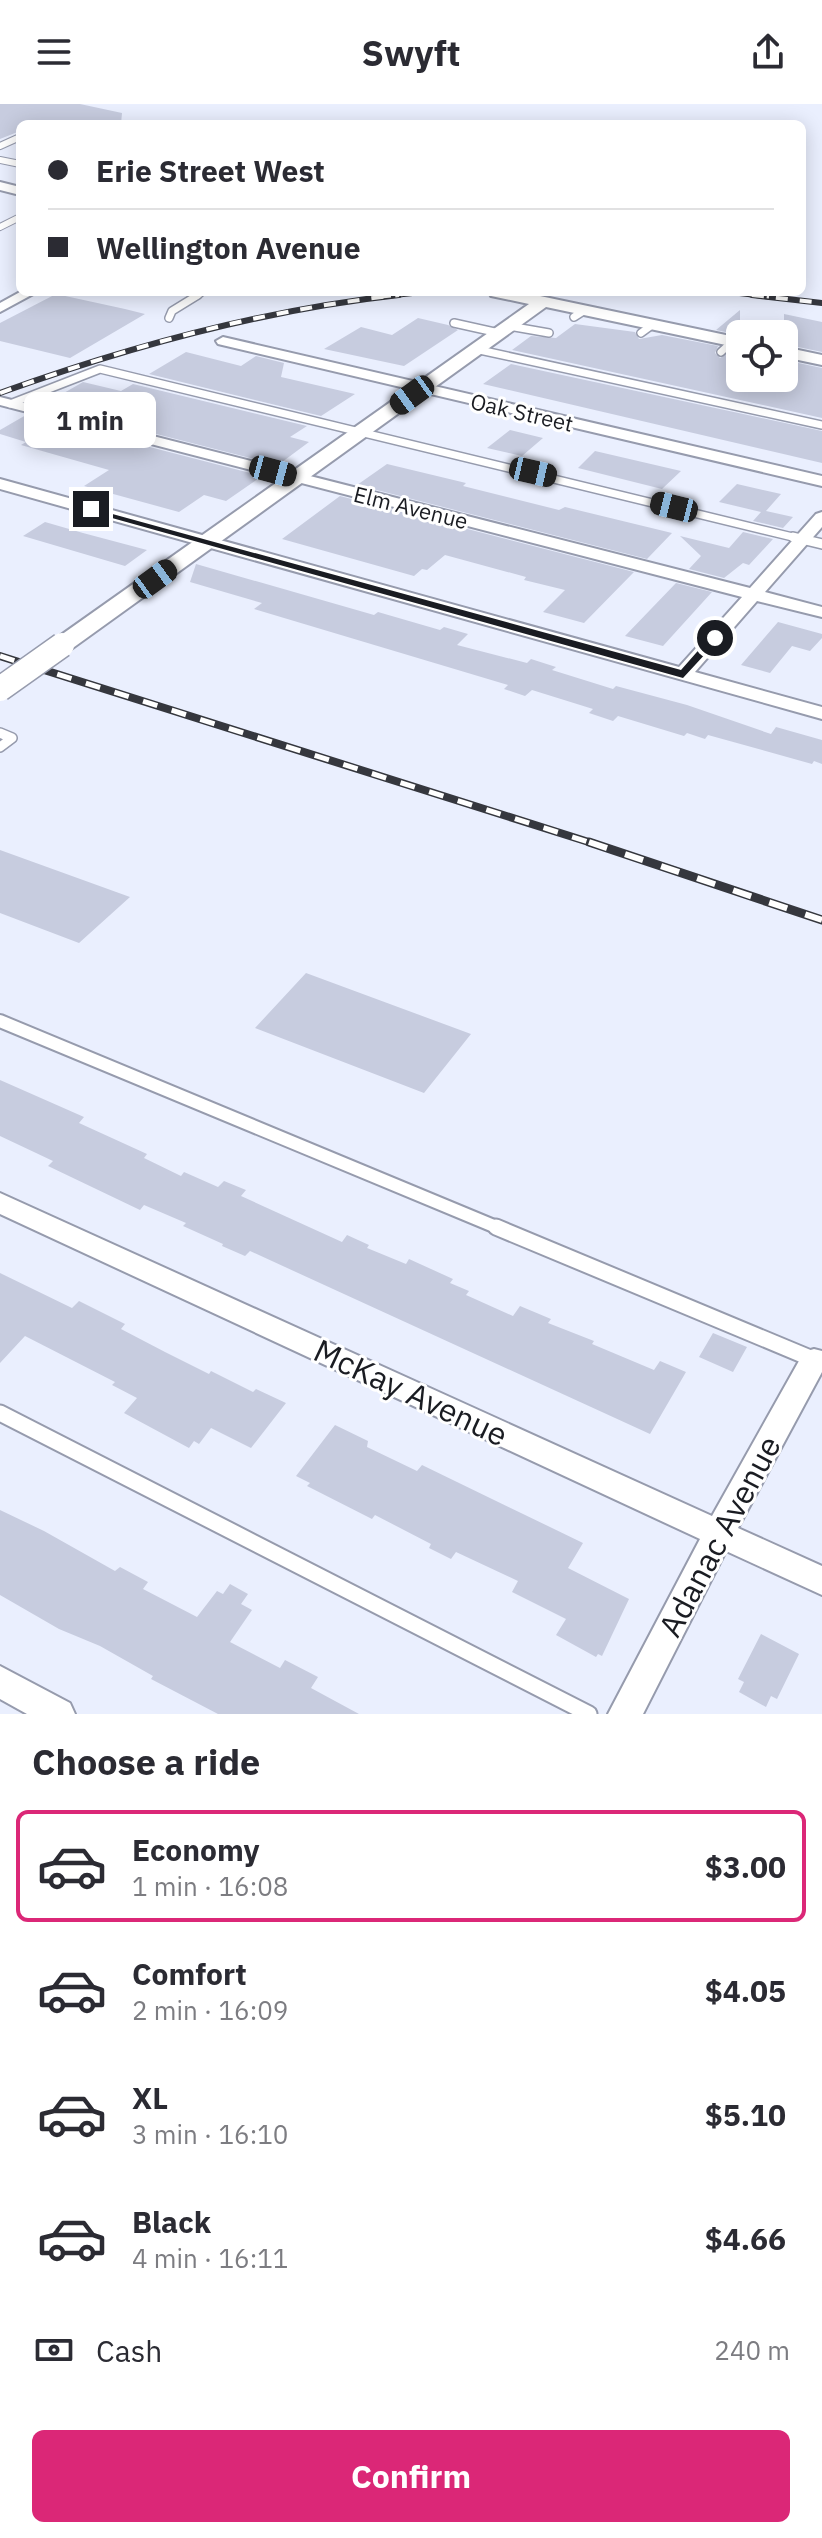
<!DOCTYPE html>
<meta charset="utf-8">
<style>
body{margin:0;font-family:"IBM Plex Sans",sans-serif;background:#f7f7f7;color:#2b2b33;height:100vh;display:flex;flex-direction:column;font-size:30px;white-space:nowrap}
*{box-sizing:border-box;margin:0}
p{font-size:26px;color:#7c7c81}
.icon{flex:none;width:44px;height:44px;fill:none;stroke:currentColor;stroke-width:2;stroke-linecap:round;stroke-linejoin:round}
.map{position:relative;height:1610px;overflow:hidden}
.side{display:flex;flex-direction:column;background:#fff;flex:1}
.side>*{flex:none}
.hud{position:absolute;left:16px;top:16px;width:790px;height:176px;border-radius:12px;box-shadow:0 4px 20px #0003;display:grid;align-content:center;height:176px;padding:0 32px;background:#fff}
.controls{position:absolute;left:726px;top:216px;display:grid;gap:16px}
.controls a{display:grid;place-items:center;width:72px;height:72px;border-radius:12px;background:#fff;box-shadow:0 4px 20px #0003;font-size:40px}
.end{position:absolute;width:36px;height:36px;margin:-18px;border:10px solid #1a1c22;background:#fff;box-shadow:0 0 0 4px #fff}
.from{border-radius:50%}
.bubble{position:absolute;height:56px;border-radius:12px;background:#fff;box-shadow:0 4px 20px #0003;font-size:26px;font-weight:700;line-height:56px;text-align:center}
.car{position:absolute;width:24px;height:48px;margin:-24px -12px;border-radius:10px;box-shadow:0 0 6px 2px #0007;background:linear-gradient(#222 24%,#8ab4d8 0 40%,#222 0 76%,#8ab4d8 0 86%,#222 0)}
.hud b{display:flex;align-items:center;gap:28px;height:76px;font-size:30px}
.hud b+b{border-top:2px solid #e1e1e2}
.hud i{width:20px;height:20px;background:#2b2b33}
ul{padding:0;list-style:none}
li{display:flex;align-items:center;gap:24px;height:112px;margin:0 16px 12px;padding:0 16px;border:4px solid transparent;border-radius:12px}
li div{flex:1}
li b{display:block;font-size:30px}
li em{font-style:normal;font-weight:700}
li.selected{border-color:#db2777}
li>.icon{width:72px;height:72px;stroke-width:1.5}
h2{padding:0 32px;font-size:36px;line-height:96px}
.pay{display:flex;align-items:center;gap:20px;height:88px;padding:0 32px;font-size:30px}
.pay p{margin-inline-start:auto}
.button{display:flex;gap:16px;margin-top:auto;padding:16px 32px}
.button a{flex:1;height:92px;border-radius:12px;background:#db2777;color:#fff;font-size:32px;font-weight:700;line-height:92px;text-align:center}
header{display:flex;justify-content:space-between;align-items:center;height:104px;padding:0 32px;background:#fff;font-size:36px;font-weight:700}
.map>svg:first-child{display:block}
</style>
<header><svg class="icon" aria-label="menu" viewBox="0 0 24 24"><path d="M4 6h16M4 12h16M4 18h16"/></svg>Swyft<svg class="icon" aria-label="share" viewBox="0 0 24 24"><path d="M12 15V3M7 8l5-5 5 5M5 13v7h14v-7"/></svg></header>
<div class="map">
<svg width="822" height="1610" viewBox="0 0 822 1610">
<rect width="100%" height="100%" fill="#eaeffe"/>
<!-- building -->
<path fill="#c7ccdf" d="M0,0H80L122,9L121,20H63L42,16L20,20V27L0,35Z
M56,190L125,205L145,210L70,254L0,237V219Z
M740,206V231L716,226Z
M784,210L822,218V248L784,240Z
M418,214L448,221L458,226L404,262L324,245L361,223L392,231Z
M575,220L635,228L639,235L662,231L718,242L715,249L720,254L733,246L740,247V274H784V256L822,264V314L512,246L531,232L556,234Z
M186,248L241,262L256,252L284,259L281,273L355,290L321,312L149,270Z
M511,260L822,327V359L483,280Z
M83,278L121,287L133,280L307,322L290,333L309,338L278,361L43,301Z
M26,311L262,372L226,397L204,391L179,408L84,382L109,366L21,341L26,338L0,330V326Z
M510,326L543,334L522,352L487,344Z
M595,347L681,367L662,385L578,364Z
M387,360L466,379L463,382L559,406L565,403L672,429L647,455L357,381Z
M737,380L781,390L766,407L793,413L783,424L753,417L761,408L719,398Z
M340,392L634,468L584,519L543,508L565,486L524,476L526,473L445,451L427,466L422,465L414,472L282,435Z
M45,418L83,429L147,446L125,462L23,432Z
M743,428L773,435L749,461L743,459L724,474L689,465L701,452L680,432L729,444Z
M196,460L374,511L378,508L440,526L444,523L468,530L457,541L527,559L531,555L556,563L552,566L613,585L616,582L687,601L771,630L776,623L822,636V660L814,657L812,660L708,631L705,635L687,629L684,632L618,612L613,617L589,609L593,605L532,586L525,592L504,585L508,581L254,505L262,499L190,478Z
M676,479L712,488L663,542L625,532Z
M778,518L822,530V534L810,547L792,542L770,569L741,561Z
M0,746L130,793L79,839L0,809Z
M306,869L471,930L424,989L255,924Z
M0,976L84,1013L79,1019L147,1050L144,1054L181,1072L184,1068L218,1083L224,1077L246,1086L241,1092L342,1138L347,1131L369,1141L367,1144L406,1160L409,1155L453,1175L450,1179L469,1187L466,1191L513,1212L520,1202L551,1215L548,1219L594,1237L592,1240L654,1266L660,1257L686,1268L650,1330L250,1147L245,1152L222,1142L223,1140L183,1122L186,1119L144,1101L140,1106L48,1062L53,1057L0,1032Z
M0,1169L72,1204L79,1197L125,1220L121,1225L165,1248L209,1270L211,1267L253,1288L256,1285L286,1299L251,1344L211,1324L199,1340L194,1337L189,1344L124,1309L137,1294L112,1281L115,1278L25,1232L0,1259Z
M713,1229L747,1243L733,1268L699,1253Z
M335,1321L368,1337L367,1343L417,1367L422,1361L583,1439L568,1464L629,1495L602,1552L598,1550L596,1553L556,1531L566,1515L512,1488L518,1477L456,1448L451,1455L429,1444L431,1440L375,1411L372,1415L307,1382L310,1379L296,1372Z
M0,1406L44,1427L115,1467L120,1463L148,1478L143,1485L197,1513L217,1487L223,1490L230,1480L248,1490L241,1500L252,1506L230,1538L280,1564L285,1556L318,1573L311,1584L359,1610H218L151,1575L153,1572L100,1542L59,1525L0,1491Z
M761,1530L799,1550L777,1595L771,1592L766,1603L739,1588L744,1578L738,1575Z"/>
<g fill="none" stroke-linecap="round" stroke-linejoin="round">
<!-- service-far4 casing -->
<g stroke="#969bad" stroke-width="8">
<path id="service-far4" d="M0,42L20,33
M0,56L20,60
M0,123L20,113
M195,193L203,188"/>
</g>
<!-- service-far3 casing -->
<g stroke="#969bad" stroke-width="10">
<path id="service-far3" d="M574,213L585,206
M169,214L172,207L198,191
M454,219L499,229
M509,222L549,229
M641,229L652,221
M475,245L822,321
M721,248L733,237
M10,300L100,265L801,435"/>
</g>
<!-- service-far2 casing -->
<g stroke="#969bad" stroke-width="12">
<path id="service-far2" d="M793,433L822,440
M0,629L12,634L0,643"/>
</g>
<!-- service-far1 casing -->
<g stroke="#969bad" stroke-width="16">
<path id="service-far1" d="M0,917L501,1125"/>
</g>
<!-- service casing -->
<g stroke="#969bad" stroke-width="19">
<path id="service" d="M496,1123L822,1259
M0,1309L589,1610"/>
</g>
<!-- minor casing -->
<g stroke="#969bad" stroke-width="4">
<path id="minor" d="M20,188H37L0,208V199Z
M223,233L822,372V382L218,240L216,237Z
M0,293L750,484L816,410L822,408V423L765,488L822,503V513L757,497L695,568L822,603V615L0,385V375L679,563L742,493L0,301Z
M0,1089L712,1412L804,1248L814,1245L822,1247V1268L738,1424L822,1462V1491L726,1447L643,1610H608L700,1435L0,1110Z
M0,1562L70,1599L75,1610H27L0,1595Z"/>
</g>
<!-- tertiary casing -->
<g stroke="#969bad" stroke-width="4">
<path id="tertiary" d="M0,78L20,83V91L0,86Z
M489,188H521L740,234V244L546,203L70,546H54L50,541L54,536L529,200L491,192Z
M784,243L822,251V261L784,253Z"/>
</g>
<!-- service-far4 -->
<use href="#service-far4" stroke="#fff" stroke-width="6"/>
<!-- service-far3 -->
<use href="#service-far3" stroke="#fff" stroke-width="7"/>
<!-- service-far2 -->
<use href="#service-far2" stroke="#fff" stroke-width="9"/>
<!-- service-far1 -->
<use href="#service-far1" stroke="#fff" stroke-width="12"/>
<!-- service -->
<use href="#service" stroke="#fff" stroke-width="15"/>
<!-- minor -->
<use href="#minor" fill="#fff" fill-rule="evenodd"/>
<!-- tertiary -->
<use href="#tertiary" fill="#fff" fill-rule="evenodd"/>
<!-- rail-far3 casing -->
<g stroke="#35373e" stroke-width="5">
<path id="rail-far3" d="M727,188L769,193
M381,193L426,188"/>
</g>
<!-- rail-far2 casing -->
<g stroke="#35373e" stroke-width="6">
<path id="rail-far2" d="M752,191L822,199
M0,289C130,242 262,206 399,191"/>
</g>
<!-- rail-far1 casing -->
<g stroke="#35373e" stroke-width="8">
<path id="rail-far1" d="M0,552L595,740"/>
</g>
<!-- rail casing -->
<g stroke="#35373e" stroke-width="9">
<path id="rail" d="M589,738L822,816"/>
</g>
<!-- rail-far3 -->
<use href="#rail-far3" stroke="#fff" stroke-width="3" stroke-dasharray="10" stroke-linecap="butt"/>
<!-- rail-far2 -->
<use href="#rail-far2" stroke="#fff" stroke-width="4" stroke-dasharray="12" stroke-linecap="butt"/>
<!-- rail-far1 -->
<use href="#rail-far1" stroke="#fff" stroke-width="5" stroke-dasharray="15" stroke-linecap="butt"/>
<!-- rail -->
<use href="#rail" stroke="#fff" stroke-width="6" stroke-dasharray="19" stroke-linecap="butt"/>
<!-- tertiary-bridge casing -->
<g stroke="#969bad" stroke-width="27" stroke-linecap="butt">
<path id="tertiary-bridge" d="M0,585L62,541"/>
</g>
<!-- tertiary-bridge -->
<use href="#tertiary-bridge" stroke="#fff" stroke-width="24"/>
</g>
<!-- route -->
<path fill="#1a1c22" d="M87,403L681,566L711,532L720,534L683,574L87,407Z"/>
<g text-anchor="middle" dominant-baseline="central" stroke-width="6" stroke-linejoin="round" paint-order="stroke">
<!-- far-street labels -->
<g font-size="22" fill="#1a1c22" stroke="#fff">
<text transform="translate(522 308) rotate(13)">Oak Street</text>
<text transform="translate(411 403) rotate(14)">Elm Avenue</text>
</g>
<!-- near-street labels -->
<g font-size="32" fill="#1a1c22" stroke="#fff">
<text transform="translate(411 1288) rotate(25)">McKay Avenue</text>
<text transform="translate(719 1432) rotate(-62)">Adanac Avenue</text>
</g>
</g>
</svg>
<div class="controls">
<a><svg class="icon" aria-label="locate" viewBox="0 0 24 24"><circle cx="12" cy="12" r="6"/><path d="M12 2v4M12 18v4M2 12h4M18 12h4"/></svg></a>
</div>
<i class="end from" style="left:715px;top:534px"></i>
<i class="end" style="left:91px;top:405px"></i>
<div class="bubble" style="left:24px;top:288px;width:132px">1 min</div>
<i class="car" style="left:412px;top:291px;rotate:234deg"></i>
<i class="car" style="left:273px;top:367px;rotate:105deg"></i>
<i class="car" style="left:533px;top:368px;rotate:103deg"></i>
<i class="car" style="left:674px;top:403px;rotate:284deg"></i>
<i class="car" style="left:155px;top:475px;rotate:54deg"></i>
<div class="hud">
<b><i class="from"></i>Erie Street West</b>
<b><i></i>Wellington Avenue</b>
</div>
</div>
<section class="side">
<h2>Choose a ride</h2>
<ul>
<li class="selected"><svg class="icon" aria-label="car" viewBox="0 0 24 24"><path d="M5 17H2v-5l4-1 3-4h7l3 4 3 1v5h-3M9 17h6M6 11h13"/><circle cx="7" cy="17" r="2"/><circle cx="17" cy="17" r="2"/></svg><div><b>Economy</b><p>1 min · 16:08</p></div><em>$3.00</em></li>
<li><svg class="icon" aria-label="car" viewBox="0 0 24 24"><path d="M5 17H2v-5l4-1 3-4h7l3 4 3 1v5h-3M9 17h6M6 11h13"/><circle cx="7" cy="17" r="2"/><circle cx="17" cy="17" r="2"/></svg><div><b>Comfort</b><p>2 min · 16:09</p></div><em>$4.05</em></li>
<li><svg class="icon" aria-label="car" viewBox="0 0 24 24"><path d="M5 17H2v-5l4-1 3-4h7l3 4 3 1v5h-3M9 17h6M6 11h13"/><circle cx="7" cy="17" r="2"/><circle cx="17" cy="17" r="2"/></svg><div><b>XL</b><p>3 min · 16:10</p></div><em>$5.10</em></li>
<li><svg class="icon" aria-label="car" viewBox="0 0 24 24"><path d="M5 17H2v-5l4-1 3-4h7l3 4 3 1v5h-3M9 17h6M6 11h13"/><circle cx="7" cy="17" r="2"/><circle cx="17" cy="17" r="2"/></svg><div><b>Black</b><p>4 min · 16:11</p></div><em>$4.66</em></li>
</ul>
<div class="pay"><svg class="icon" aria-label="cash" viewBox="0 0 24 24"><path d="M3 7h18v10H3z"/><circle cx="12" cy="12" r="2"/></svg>Cash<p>240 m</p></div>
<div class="button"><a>Confirm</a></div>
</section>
